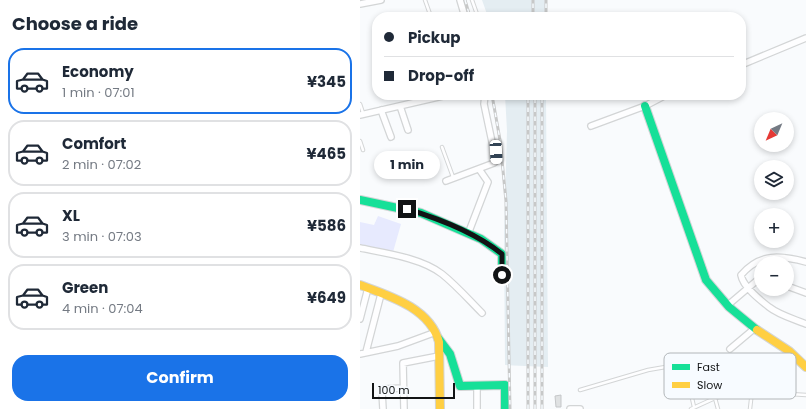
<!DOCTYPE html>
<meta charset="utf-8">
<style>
body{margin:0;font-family:Poppins,sans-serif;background:#f2f2f3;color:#1f2937;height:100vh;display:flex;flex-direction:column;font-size:15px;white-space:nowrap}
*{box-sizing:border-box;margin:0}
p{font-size:13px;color:#747a83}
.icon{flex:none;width:22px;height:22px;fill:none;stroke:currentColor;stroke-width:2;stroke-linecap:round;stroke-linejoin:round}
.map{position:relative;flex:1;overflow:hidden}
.details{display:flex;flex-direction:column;background:#fff;width:360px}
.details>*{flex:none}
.hud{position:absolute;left:12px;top:12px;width:374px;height:88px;border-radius:16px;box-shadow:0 2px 6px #0003;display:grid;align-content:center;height:88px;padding:0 12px;background:#fff}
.needle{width:26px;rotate:224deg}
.tools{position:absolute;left:394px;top:112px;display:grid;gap:8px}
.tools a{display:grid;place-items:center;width:40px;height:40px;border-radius:50%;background:#fff;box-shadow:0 2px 6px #0003;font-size:20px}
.scale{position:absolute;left:12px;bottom:10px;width:83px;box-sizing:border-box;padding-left:4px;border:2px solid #121415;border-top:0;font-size:11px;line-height:14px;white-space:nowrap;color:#121415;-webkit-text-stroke:3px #f7fbff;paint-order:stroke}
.end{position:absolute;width:18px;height:18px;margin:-9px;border:5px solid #121415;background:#fff;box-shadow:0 0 0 2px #fff}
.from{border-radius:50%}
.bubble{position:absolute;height:28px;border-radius:14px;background:#fff;box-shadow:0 2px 6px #0003;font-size:13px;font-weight:700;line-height:28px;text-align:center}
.car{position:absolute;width:12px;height:24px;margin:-12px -6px;border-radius:5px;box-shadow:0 0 3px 1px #0007;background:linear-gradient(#fff 24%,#345 0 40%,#fff 0 76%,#345 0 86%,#fff 0)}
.hud b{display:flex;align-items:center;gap:14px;height:38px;font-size:15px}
.hud b+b{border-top:1px solid #e0e1e3}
.hud i{width:10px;height:10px;background:#1f2937}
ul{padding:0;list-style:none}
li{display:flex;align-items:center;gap:12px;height:66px;margin:0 8px 6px;padding:0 4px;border:2px solid #e0e1e3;border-radius:16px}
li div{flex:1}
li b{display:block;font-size:15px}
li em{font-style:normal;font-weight:700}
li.current{border-color:#1a73e8}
li>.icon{width:36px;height:36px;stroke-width:1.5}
h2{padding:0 12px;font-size:18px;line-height:48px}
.action{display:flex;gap:8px;margin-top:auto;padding:8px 12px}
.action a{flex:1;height:46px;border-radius:16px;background:#1a73e8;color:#fff;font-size:16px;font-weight:700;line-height:46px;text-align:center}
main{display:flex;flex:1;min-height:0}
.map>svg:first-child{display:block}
</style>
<main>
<section class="details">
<h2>Choose a ride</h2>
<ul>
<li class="current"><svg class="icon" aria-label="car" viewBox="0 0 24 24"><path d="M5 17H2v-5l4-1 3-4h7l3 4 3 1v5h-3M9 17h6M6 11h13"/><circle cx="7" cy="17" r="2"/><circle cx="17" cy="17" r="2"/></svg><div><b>Economy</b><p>1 min · 07:01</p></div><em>¥345</em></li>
<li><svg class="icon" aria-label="car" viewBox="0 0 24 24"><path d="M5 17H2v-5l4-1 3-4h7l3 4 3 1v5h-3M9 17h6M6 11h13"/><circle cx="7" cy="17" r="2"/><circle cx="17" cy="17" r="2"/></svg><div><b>Comfort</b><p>2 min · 07:02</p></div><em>¥465</em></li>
<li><svg class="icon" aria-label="car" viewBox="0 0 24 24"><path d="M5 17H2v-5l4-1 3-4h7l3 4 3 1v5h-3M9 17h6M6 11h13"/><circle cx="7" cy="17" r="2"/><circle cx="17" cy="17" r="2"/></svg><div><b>XL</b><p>3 min · 07:03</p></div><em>¥586</em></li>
<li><svg class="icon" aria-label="car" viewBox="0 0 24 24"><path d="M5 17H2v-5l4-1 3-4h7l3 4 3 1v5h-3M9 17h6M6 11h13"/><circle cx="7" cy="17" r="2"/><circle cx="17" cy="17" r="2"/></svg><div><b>Green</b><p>4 min · 07:04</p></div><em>¥649</em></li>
</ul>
<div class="action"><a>Confirm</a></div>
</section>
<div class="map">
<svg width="446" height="409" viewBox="0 0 446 409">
<rect width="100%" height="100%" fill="#f9fbfd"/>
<!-- built -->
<path fill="#e4edf2" d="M122,0H187V17H128Z
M145,95H186L188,367L145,365L144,232L147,131Z"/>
<!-- green -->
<path fill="#e7eafe" d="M18,216L41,224L33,252L0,245V222L14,225Z"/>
<!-- building -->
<path fill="#e0e2e3" stroke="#c5c7c9" d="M201,395V407H196L195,396Z"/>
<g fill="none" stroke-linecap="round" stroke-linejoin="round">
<!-- lane casing -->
<g stroke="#d3d5d6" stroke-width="4.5">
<path id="lane" d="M65,0L71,17
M112,0L118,17
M0,104L3,113
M0,141L3,150
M82,147L93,177
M324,363L334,407
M220,390L288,370L346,360L357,376L380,391
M355,398L358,409
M331,409L355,398L380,391L446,395
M390,409L392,391"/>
</g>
<!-- street casing -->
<g stroke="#d3d5d6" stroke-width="8">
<path id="street" d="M100,0L105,17
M0,4L21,0
M381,65L446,38
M40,106L48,130
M21,110L31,137
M0,115L87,95
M231,126L285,106L306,95
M86,181L134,163L136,161L124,104L125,95
M108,234L128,182L119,169
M0,248C25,253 62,258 82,274C97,286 109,300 122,313
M446,262C420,255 400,253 381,275C383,287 400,300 409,307C419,315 434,319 446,324
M427,286L446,293
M368,305L401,277
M0,319L8,288
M370,349L395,328
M6,352L21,294
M0,354L38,346L76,332
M23,409L22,392L24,389L43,388
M44,409L43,363L79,356
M117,409V387
M210,409H220"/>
</g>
<!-- fast casing -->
<g stroke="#d3d5d6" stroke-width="10">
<path id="fast" d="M285,106L346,280L369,307L397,330
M0,200L61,213L121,239L142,254V275
M78,338L90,354L100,386L145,385V409"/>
</g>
<!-- slow casing -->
<g stroke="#d3d5d6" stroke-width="10">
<path id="slow" d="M0,285C30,296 70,308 79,342L80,409
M397,330L429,351L446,367"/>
</g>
<!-- lane -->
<use href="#lane" stroke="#fefeff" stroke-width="2.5"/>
<!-- street -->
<use href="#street" stroke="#fefeff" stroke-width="5.5"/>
<!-- fast -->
<use href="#fast" stroke="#16e098" stroke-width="8"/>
<!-- slow -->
<use href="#slow" stroke="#ffcf43" stroke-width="8"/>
<!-- rail casing -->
<g stroke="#c7c8c8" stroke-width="3">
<path id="rail" d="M105,0L110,17
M173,17V0
M186,17V0
M132,95L140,140L146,201L150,409
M168,409V95
M175,409V95
M182,409V95"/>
</g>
<!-- rail -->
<use href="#rail" stroke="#f7fbff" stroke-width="1.5" stroke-dasharray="4.5" stroke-linecap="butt"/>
</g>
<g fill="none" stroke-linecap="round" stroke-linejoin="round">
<!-- route -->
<path stroke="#121415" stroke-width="5" d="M47,209C80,219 116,233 142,254V275"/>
</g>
<!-- legend -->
<rect x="304" y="353" width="132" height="46" rx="6" fill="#f7fbff" stroke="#b2b6b9" stroke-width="1"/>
<rect x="312" y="364" width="18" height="6" fill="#16e098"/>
<rect x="312" y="382" width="18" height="6" fill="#ffcf43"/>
<g font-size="11" fill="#121415">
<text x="337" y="371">Fast</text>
<text x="337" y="389">Slow</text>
</g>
</svg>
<div class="tools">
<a><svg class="needle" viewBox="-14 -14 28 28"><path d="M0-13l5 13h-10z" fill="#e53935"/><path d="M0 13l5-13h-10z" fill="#747a83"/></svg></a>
<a><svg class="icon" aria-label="layers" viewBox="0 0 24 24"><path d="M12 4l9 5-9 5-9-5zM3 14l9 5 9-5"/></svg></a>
<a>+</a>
<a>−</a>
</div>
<div class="scale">100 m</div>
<i class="end from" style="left:142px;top:275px"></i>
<i class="end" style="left:47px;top:209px"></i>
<div class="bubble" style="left:14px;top:151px;width:66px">1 min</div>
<i class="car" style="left:136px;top:152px;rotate:177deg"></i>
<div class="hud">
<b><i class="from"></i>Pickup</b>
<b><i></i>Drop-off</b>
</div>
</div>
</main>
